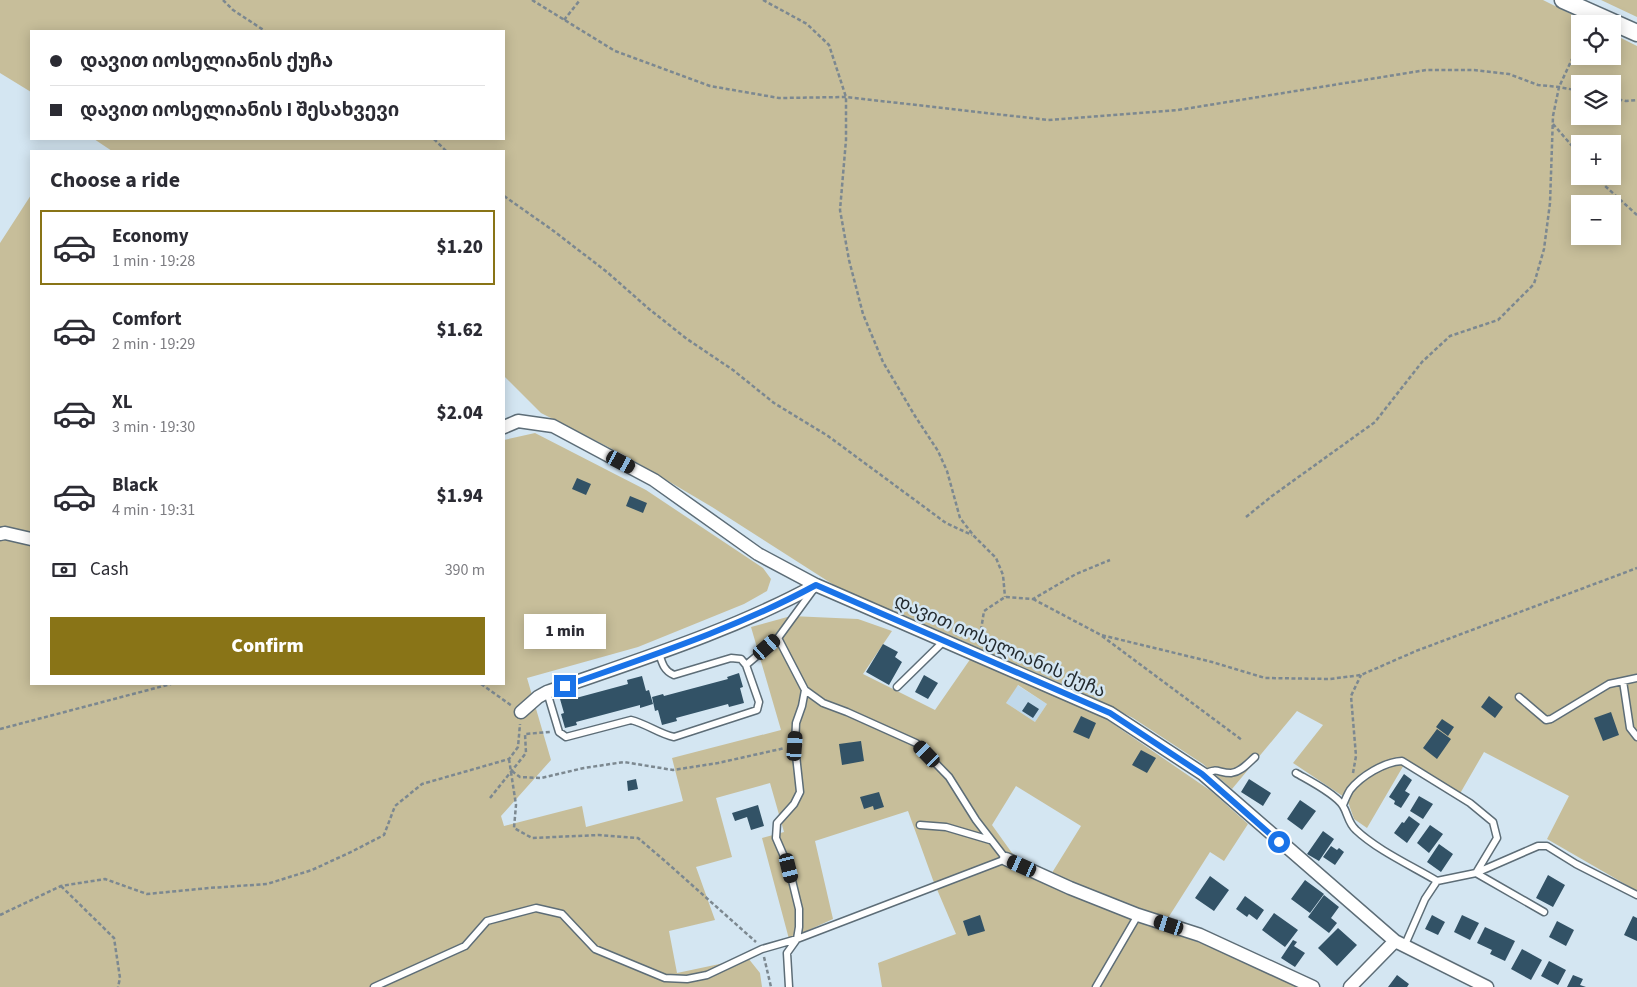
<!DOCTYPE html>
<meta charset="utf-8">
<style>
body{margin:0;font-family:"Source Sans 3","Noto Sans Georgian",sans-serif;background:#f2f2f3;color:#2b2b33;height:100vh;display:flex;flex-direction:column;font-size:19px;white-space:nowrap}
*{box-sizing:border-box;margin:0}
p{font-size:16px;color:#7c7c81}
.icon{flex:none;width:28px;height:28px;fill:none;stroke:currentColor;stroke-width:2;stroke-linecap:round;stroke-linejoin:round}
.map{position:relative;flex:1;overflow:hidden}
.panel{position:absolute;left:30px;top:150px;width:475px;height:535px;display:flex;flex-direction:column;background:#fff;border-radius:0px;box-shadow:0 2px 12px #0003}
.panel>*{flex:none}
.guide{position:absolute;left:30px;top:30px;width:475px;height:110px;border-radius:0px;box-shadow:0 2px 12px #0003;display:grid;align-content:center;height:110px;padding:0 20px;background:#fff}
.tools{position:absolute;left:1571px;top:15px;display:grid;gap:10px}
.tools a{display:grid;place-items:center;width:50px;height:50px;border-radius:0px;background:#fff;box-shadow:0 2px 12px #0003;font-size:25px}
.end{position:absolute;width:22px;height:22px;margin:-11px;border:6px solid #1a73e8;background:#fff;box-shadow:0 0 0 2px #fff}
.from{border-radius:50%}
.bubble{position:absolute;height:35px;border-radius:0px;background:#fff;box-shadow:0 2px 12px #0003;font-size:16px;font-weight:800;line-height:35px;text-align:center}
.car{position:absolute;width:15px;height:30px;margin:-15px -8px;border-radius:6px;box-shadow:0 0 4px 1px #0007;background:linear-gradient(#222 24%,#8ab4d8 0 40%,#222 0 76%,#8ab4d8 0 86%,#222 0)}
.guide b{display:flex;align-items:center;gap:18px;height:48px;font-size:19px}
.guide b+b{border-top:1px solid #e1e1e2}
.guide i{width:12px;height:12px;background:#2b2b33}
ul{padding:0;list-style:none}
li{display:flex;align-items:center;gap:15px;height:75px;margin:0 10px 8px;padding:0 10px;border:2px solid transparent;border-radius:0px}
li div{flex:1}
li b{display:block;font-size:19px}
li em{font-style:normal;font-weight:800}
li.on{border-color:#897417}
li>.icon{width:45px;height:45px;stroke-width:1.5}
h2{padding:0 20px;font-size:22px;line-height:60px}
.pay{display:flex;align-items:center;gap:12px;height:55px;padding:0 20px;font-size:19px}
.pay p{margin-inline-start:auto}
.cta{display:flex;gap:10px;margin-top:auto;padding:10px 20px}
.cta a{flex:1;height:58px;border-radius:0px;background:#897417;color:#fff;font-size:20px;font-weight:800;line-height:58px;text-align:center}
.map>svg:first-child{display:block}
</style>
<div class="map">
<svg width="1637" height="987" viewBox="0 0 1637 987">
<rect width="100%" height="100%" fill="#d4e6f2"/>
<!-- built -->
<path fill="#c1d9ea" d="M1017,685L1047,704L1035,722L1006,703Z"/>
<!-- green -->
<path fill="#c7be9a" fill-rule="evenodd" d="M0,0H1543L1591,24H1580V56H1612L1613,34L1637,46V891L1547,839L1569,796L1484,752L1458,797L1405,763L1367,828L1354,819L1347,799L1293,763L1323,725L1297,711L1232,789L1203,764L1133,718L1096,699L897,612L857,598L837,587L712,507L624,455L541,413L504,376V151H112L94,139H504V31H31V92L0,73ZM1580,84H1612V116H1580ZM1580,144H1612V176H1580ZM1580,204H1612V236H1580Z
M1601,0H1637V17Z
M31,195V684H504V440L535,433L646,490L763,568L771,579L767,591L744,604L638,647L527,678L551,760L501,816L504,826L582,806L586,827L683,801L672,758L781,730L751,627L791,616L858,619L892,631L863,674L935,710L971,658L1100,715L1211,791L1248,824L1224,861L1210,852L1161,929L1209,946L1300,987H882L878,963L956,934L933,880L908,811L815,841L833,919L789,939L762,838L784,832L770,783L716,798L732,857L696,867L715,920L669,931L677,973L748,958L760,973L762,987H0V243ZM1018,685L1047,704L1035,722L1006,703ZM1016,786L1081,826L1050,876L1012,853L992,825Z"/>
<!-- building -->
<path fill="#325266" d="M577,478L591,484L586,495L572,489Z
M630,496L647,503L643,513L626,506Z
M883,644L898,652L895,657L902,662L889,685L866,672Z
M739,673L743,687L740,688L744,703L729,707L728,704L676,718L677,721L662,725L658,710L655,711L652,697L663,694L664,696L728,679L727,677Z
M924,675L938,683L928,699L915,692Z
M642,676L646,691L649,690L653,704L640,708V705L576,722L577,725L565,728L561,714L564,713L560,699L575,694L576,698L628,684L627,680Z
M1489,696L1503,707L1495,718L1481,707Z
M1028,702L1039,709L1033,718L1022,711Z
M1611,712L1619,735L1603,741L1594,718Z
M1081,716L1096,723L1089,739L1073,732Z
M1442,719L1454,727L1448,736L1436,727Z
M1437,729L1451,739L1437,759L1423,748Z
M861,741L864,761L842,765L839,744Z
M1141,750L1156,758L1147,773L1132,765Z
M1404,774L1412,780L1405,791L1410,794L1401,808L1394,804L1395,801L1389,797Z
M636,779L638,789L628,791L627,781Z
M1249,779L1271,793L1263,806L1241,792Z
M879,792L884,807L874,810L873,806L864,809L860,797Z
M1419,796L1433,804L1423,819L1410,811Z
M1300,800L1316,811L1302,830L1287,819Z
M758,805L764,826L751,830L747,817L735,821L732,813Z
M1409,816L1420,824L1407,843L1394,833L1402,822L1404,823Z
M1430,825L1443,834L1429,853L1417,843Z
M1323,831L1334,839L1319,861L1307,854Z
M1439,844L1453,854L1441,872L1427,862Z
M1331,846L1337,850L1339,848L1344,852L1335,865L1323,857Z
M1548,875L1565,885L1553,907L1536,898Z
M1210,876L1229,890L1214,911L1195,898Z
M1305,880L1324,894L1310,913L1291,899Z
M1324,895L1339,907L1331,918L1337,923L1329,933L1308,917Z
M1245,896L1264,910L1257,920L1249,914L1247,917L1236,909Z
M1274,913L1298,930L1285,947L1262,930Z
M980,915L985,931L968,936L963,921Z
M1432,915L1445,922L1438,935L1425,929Z
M1462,915L1479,923L1470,940L1454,932Z
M1633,916L1637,918V941L1624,935Z
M1557,921L1574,930L1566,946L1549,937Z
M1485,927L1515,941L1505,961L1490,954L1492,950L1477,943Z
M1338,928L1357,945L1337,966L1318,948Z
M1293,940L1297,942L1294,946L1305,953L1295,967L1281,958Z
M1522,949L1542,960L1531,980L1511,969Z
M1549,961L1566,970L1558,985L1541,976Z
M1397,975L1409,984L1407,987H1388Z
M1573,975L1583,979L1580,985L1586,987H1567Z"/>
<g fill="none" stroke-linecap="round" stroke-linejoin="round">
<!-- service casing -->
<g stroke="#5d6d77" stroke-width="9">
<path id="service" d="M746,665L778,638
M1623,681L1630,728L1637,737
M897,687L944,641
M547,692L559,732L566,737L631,720C647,724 659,734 674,737L757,710L759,702L746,665L741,659L731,658L674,675C664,671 662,663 659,653
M1519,697L1546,720L1551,719L1609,684L1637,678
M1296,773C1308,780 1336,794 1343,806C1348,814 1348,823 1356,830C1377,850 1412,866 1437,881L1425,899L1404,947
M1204,774C1218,767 1218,773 1231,773C1241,772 1248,763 1255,757
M1343,805C1345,800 1347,795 1350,790C1361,776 1384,762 1402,761L1470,803L1493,822L1497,838L1476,873L1544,912
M920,825L946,827L990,840
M1437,881L1476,873L1538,846H1547L1576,864L1637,895
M374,987L465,946L487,921L536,908L562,914L595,949L665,978L687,979L707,975L762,949L797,939L1006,859L976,820L949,777L916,743L847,712L823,703L805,690
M789,987L787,953L797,939L799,927V909L789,868L776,838L777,823L794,804L800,792L795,746L796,723L802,706L805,690L778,638L813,590
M1096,987L1138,915"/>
</g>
<!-- minor casing -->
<g stroke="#5d6d77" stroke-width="15">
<path id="minor" d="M504,427L518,421L553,426L654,480L758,554L816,585L1110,713L1203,774L1395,941L1487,987
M0,534L5,533L31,539
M521,712L538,697L547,692C638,660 732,631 816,585
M1006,859L1070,888L1138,915L1200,935L1313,987
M1350,987L1395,941"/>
</g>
<!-- secondary casing -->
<g stroke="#5d6d77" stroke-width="19">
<path id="secondary" d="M1563,0L1637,33"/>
</g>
<!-- path -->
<path stroke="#7c8890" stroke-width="2.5" stroke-dasharray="4 2.5" stroke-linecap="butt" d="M223,0L233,10L265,31
M532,0L615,51L710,86L779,98L846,97L1048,120L1178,110L1426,70H1474L1509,74L1538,85L1559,87L1580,91
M763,0L807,24L829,45L846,97V140L840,210L849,260L863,314L883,362L915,416L938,451L947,471L960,518L974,536L996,558L1003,575L1005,597
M564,20L580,0
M1612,98L1626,101L1637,100
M1553,124L1580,155
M434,139L446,151
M1597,176L1604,185L1637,215
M504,196L551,229L607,272L649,309L687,339L733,370L774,403L828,436L946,523L972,535
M1246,517L1272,496L1375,422L1422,362L1450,336L1498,320L1534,284L1544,249L1550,203L1553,116L1559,87L1580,42
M1033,599L1101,635L1212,662L1265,678L1330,679L1361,675L1416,651L1637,568
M1102,636L1242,740
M979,643L984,611L1005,597L1033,599L1076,574L1110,560
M481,684L512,706
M0,729L171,684
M509,759L516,805L514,828L532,838L599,835L638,838L665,861L756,942
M512,771L520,777L541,778L584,768L624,762L673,770L718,763L785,748
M1353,773L1356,756L1351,696L1361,675
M490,798L526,753L525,734L550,732
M61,886L114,938L120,978L118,987
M0,915L61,886L105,879L147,894L209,888L267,884L312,870L353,851L384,835L395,806L422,784L509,759L518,747L520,724
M764,957L771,987"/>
<!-- service -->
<use href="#service" stroke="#fff" stroke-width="6"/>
<!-- minor -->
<use href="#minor" stroke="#fff" stroke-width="12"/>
<!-- secondary -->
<use href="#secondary" stroke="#fff" stroke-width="16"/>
</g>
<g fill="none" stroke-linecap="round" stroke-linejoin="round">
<!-- route -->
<path stroke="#1a73e8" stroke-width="6" d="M565,686C650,656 737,628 816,585L1110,713L1202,774L1279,842"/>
</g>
<g text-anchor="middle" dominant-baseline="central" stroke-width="5" stroke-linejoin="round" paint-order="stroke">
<!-- street labels -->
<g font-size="18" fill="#232a2e" stroke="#d4e6f2">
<text transform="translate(1000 646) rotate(24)">დავით იოსელიანის ქუჩა</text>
</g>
</g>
</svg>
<div class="tools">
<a><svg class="icon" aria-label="locate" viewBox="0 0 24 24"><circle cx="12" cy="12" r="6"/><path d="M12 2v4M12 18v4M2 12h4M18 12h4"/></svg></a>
<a><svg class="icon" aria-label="layers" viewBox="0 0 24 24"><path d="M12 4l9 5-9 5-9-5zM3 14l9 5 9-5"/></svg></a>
<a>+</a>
<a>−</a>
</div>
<i class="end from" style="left:1279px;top:842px"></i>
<i class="end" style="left:565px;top:686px"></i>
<div class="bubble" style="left:524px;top:614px;width:82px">1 min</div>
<i class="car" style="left:621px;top:462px;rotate:118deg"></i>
<i class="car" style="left:767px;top:647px;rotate:49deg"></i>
<i class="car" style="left:795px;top:746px;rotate:4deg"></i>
<i class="car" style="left:927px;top:754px;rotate:316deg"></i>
<i class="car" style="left:1022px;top:866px;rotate:294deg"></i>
<i class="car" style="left:789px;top:868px;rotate:166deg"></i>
<i class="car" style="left:1169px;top:925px;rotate:288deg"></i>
<div class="guide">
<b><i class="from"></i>დავით იოსელიანის ქუჩა</b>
<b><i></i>დავით იოსელიანის I შესახვევი</b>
</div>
<section class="panel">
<h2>Choose a ride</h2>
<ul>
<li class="on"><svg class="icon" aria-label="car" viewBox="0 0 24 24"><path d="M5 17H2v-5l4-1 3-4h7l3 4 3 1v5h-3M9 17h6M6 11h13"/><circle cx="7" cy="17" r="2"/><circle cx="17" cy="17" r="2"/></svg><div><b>Economy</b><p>1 min · 19:28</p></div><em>$1.20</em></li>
<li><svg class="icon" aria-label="car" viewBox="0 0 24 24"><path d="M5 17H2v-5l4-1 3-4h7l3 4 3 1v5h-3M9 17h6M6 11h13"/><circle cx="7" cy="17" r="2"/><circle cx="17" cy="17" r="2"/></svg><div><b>Comfort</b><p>2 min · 19:29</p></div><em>$1.62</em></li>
<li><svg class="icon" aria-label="car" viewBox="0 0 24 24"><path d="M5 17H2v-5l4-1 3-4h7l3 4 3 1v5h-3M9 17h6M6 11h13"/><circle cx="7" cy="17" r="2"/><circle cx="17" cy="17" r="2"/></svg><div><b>XL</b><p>3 min · 19:30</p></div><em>$2.04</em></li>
<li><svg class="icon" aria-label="car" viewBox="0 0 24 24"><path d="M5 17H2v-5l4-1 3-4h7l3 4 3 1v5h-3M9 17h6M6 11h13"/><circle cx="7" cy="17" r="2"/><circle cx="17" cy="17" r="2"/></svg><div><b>Black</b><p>4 min · 19:31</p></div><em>$1.94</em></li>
</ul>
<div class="pay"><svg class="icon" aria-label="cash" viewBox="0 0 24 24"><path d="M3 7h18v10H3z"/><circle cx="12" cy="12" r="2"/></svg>Cash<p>390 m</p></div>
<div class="cta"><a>Confirm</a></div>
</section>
</div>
